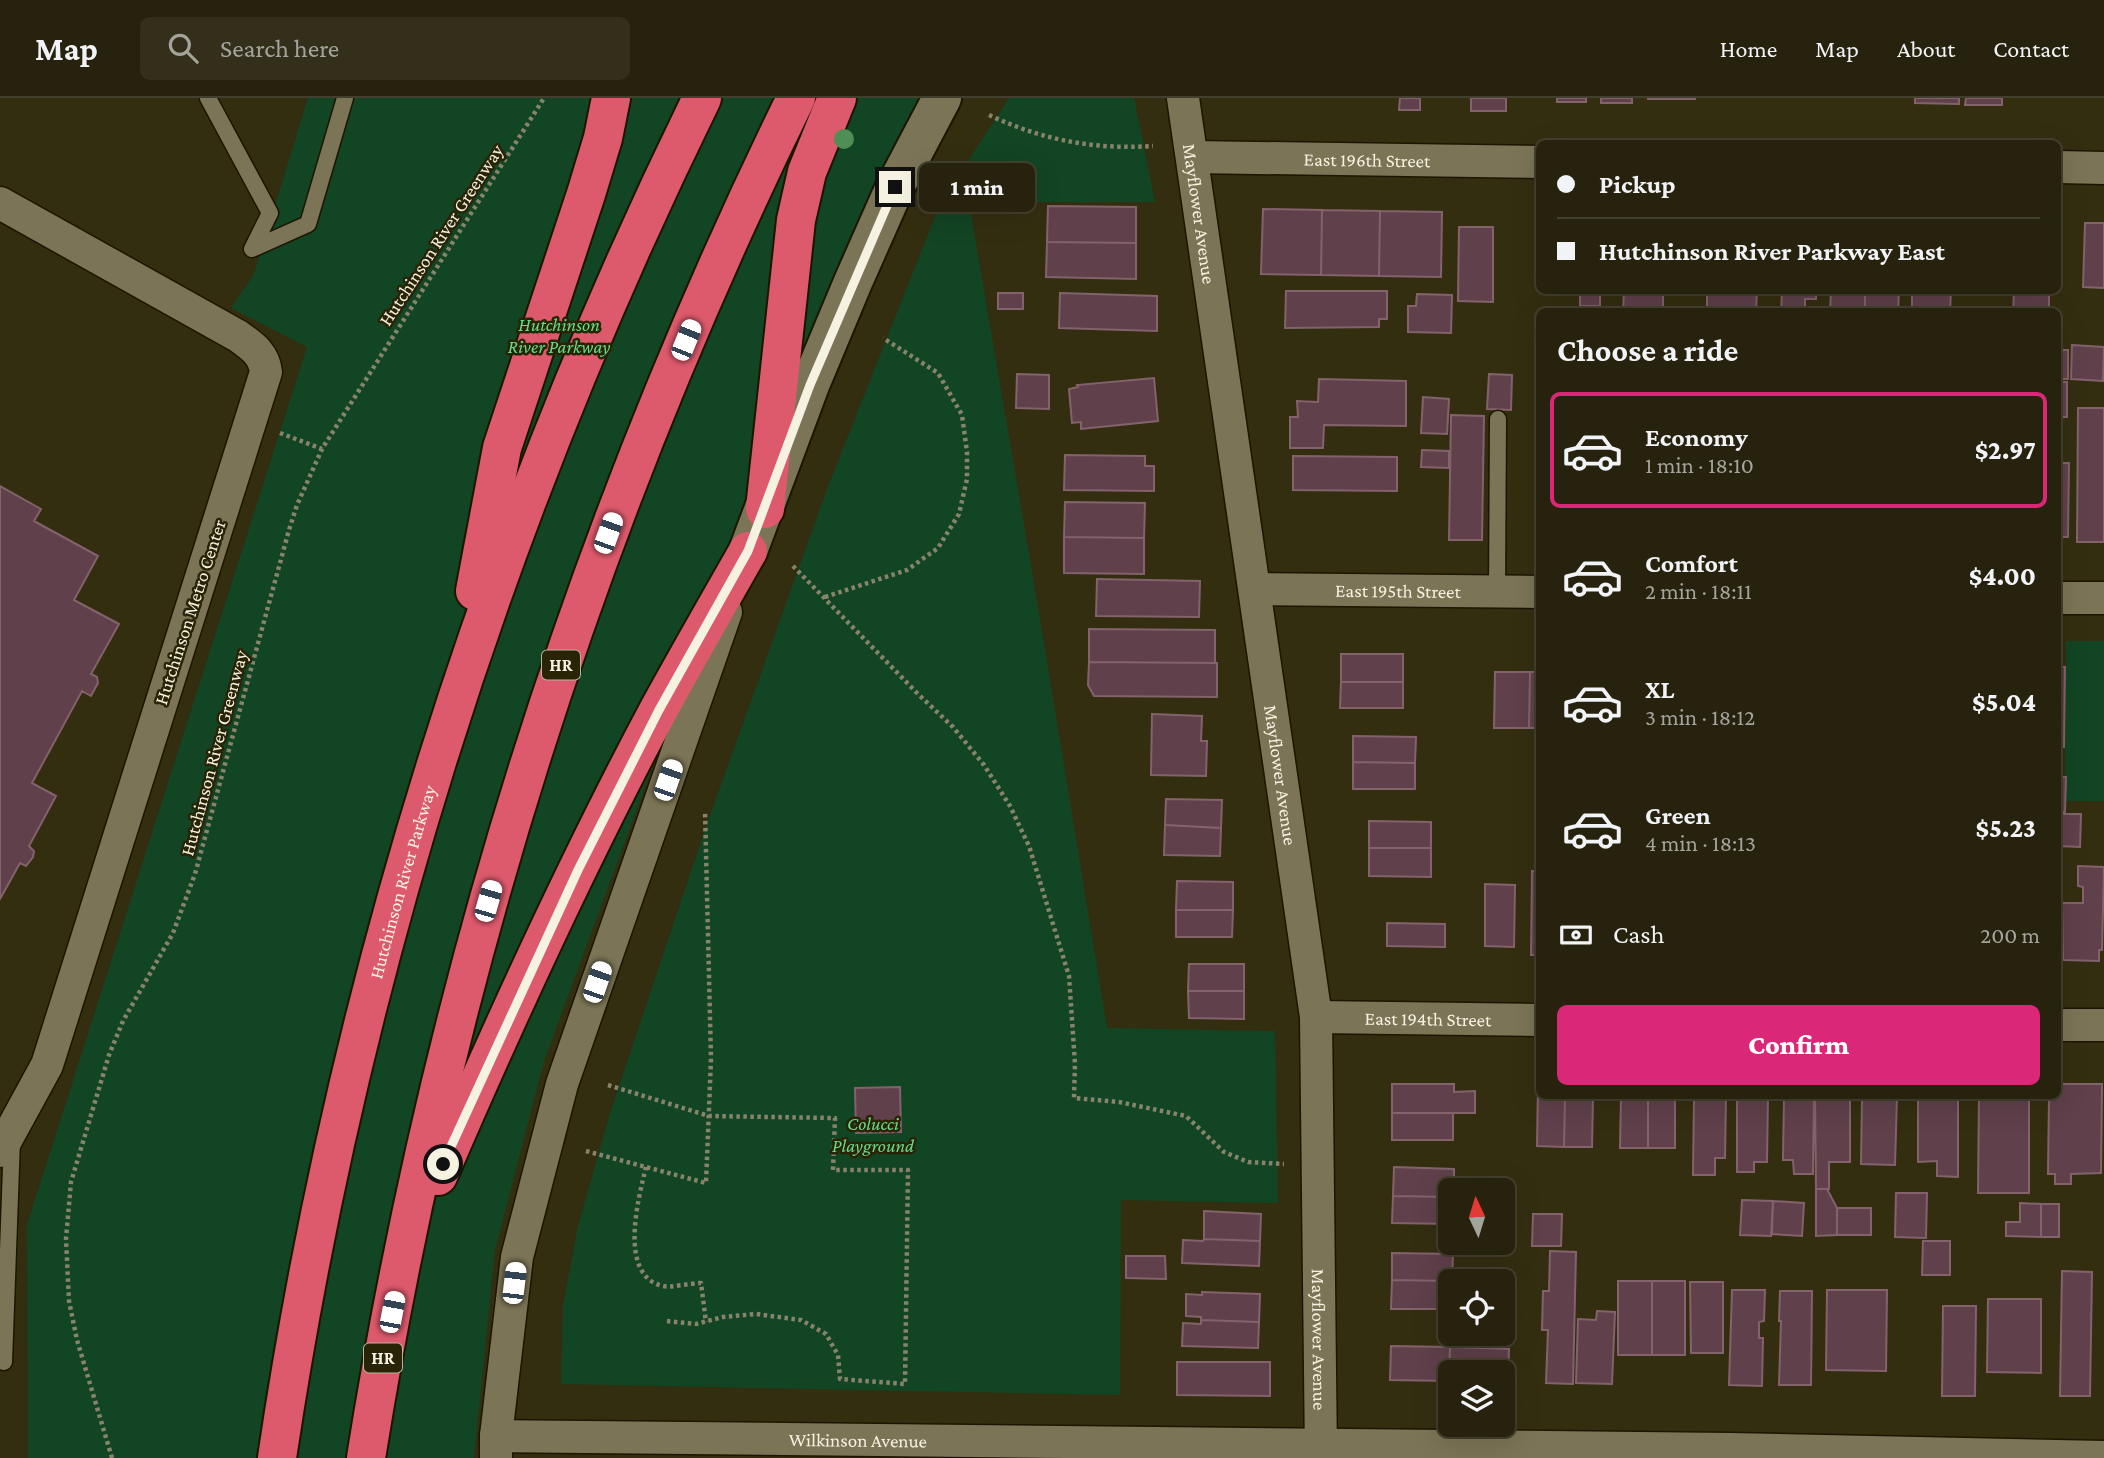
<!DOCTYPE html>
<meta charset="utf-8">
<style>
body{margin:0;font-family:"Crimson Pro",serif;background:#332f1b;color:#f1f3f6;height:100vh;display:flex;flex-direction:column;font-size:26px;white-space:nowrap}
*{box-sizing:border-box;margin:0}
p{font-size:23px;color:#a4a49d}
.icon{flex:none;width:38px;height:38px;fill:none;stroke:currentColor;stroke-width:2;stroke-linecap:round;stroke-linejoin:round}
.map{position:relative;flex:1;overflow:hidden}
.sheet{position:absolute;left:1536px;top:210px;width:525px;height:791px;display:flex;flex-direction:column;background:#27220d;border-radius:10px;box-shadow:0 7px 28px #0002,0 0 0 2px #433f2e}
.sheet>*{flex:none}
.guide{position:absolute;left:1536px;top:42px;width:525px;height:154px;border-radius:10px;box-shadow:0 7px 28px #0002,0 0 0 2px #433f2e;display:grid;align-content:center;height:154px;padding:0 21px;background:#27220d}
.needle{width:46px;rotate:356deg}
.tools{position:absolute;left:1438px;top:1080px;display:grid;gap:14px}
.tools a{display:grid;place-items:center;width:77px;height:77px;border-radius:10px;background:#27220d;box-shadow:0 7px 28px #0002,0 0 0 2px #433f2e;font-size:35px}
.end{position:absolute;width:32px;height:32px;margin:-16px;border:9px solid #f6f2e1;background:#111;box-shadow:0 0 0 4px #111}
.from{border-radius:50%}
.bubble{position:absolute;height:49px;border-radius:10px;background:#27220d;box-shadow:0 7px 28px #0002,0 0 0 2px #433f2e;font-size:23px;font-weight:800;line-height:49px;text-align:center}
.car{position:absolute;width:21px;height:42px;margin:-21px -10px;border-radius:9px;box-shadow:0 0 5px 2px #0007;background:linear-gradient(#fff 24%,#345 0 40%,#fff 0 76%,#345 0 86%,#fff 0)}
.guide b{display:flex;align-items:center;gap:24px;height:66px;font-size:26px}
.guide b+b{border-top:2px solid #433f2e}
.guide i{width:18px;height:18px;background:#f1f3f6}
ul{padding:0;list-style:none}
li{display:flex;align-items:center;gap:21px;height:116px;margin:0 14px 10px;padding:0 7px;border:4px solid transparent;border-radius:10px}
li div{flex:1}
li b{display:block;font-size:26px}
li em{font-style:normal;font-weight:800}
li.selected{border-color:#db2777}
li>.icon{width:63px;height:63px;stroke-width:1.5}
h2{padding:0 21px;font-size:32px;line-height:84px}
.pay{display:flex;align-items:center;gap:18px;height:77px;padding:0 21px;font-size:26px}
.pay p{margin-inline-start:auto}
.primary-button{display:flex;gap:14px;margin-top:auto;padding:14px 21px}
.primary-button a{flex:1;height:80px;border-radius:10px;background:#db2777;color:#fff;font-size:28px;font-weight:800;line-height:80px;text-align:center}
header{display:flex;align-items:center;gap:42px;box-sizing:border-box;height:98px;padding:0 35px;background:#27220d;border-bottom:2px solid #433f2e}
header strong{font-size:33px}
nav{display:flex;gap:38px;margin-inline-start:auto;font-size:24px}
.search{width:490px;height:63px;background:#332f1b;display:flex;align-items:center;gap:18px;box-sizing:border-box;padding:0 24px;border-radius:10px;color:#a4a49d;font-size:26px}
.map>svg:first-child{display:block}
</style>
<header>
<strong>Map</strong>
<div class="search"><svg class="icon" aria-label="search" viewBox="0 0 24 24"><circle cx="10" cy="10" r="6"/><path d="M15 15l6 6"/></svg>Search here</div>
<nav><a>Home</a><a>Map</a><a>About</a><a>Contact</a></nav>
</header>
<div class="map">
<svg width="2104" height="1360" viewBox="0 0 2104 1360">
<rect width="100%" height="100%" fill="#342e11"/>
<!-- green -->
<path fill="#124524" d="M308,0H928L843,158L821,211L544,963L495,1152L474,1360H28L27,1127L307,249L231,210L254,176Z
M1009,0H1134L1155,104H969L1039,515L1107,930L1275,933L1278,1105L1121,1102L1120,1297L561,1286L563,1207L578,1128L610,1015L707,726L827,391L935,119L966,66Z
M2066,543H2104V703H2065Z"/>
<!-- building -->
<path fill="#5f404b" stroke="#83626c" stroke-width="2" d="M1400,0H1420V12H1399Z
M1471,0H1506V13H1471Z
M1557,0H1586V4H1557Z
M1601,0H1632V5H1601Z
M1648,0H1695V1H1648Z
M1915,0H1959V6L1915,5Z
M1966,0H2002V7H1965Z
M1048,108L1136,109V145L1047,144Z
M1263,111L1322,112L1321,177L1261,176Z
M1322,112L1380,113L1379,178L1321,177Z
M1380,113L1442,114L1441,179L1379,178Z
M2085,125H2104V190L2083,189Z
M1459,129H1493V204L1458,203Z
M1047,144L1136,145V181L1046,179Z
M1580,192H1612V197H1600V208H1580Z
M1624,192H1663V214H1623Z
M1707,192H1757L1756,214H1707Z
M1782,192H1816V201H1805V214H1781Z
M1831,192H1865V214H1830Z
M1865,192H1899L1898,214H1865Z
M1912,192H1951L1950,214H1912Z
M2014,192H2049V214H2013Z
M1286,193H1387V221H1379V229L1285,230Z
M998,195H1023V211H998Z
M1060,195L1157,198V233L1059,230Z
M1417,196L1452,197L1451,235L1408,234V208H1416Z
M2072,247L2104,249L2103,283L2071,281Z
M2058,252H2068V281H2058Z
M1017,276L1049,277V311L1016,310Z
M1489,276L1512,277L1511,312L1487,311Z
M1154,280L1158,323L1081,331V324L1072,325L1069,291L1078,289L1077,287Z
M1319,281L1406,283V328L1324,327L1323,350H1290V319H1298L1297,303L1318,304Z
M2058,284H2067V319H2058Z
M1423,299L1449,301L1447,336L1421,335Z
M2078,310H2104V444H2077Z
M1451,317L1484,318L1482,442H1449Z
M1422,352L1449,353V370L1421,369Z
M1065,357L1145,358V368H1154V393L1064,392Z
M1293,358L1397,359V393L1293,392Z
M2058,365H2069L2068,439H2058Z
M0,388L41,411L34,423L98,458L74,502L119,526L91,576L97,579L98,585L91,598L82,593L32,685L56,698L29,748L34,753L33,759L26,768L20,765L0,801Z
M1065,404L1145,405L1144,440L1064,439Z
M1064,439L1144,440V476L1064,475Z
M1097,481L1200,483L1199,519L1096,518Z
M1089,531L1215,532V565L1089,564Z
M1341,556H1403V584H1341Z
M1089,564L1217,565V599L1094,598L1088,587Z
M2058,569H2065L2064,649H2058Z
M1495,574H1530L1529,630H1494Z
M1530,574H1540V630H1529Z
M1341,584H1403V610H1340Z
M1152,616L1202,618L1201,643H1207L1206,678L1151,677Z
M1353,638L1416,639L1415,665L1353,664Z
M1353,664L1415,665V691H1353Z
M2058,679H2066L2065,714H2058Z
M1166,701L1222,702L1221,730L1165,727Z
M2058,716H2081L2080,749L2058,748Z
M1369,723L1431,724V750H1369Z
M1165,727L1221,730L1220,758L1164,757Z
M1369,750H1431V779L1369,778Z
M2078,768L2104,769L2102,852H2099V863L2063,862L2062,805H2083V789L2078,788Z
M1532,773L1540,774V857H1531Z
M1177,783L1233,784V812H1176Z
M1485,786L1515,787L1514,849L1485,848Z
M1176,812H1233L1232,839H1176Z
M1387,825L1445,826V849L1387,848Z
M1189,866H1244V893H1188Z
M1188,893H1244V921L1189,920Z
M1392,986H1454V994L1475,993V1015H1392Z
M1538,986H1540V998H1565L1564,1049L1537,1048Z
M2058,986H2102L2101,1075L2071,1076V1086H2055V1076H2048L2049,998H2058Z
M900,989L901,1034L856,1035L855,990Z
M1565,998H1593L1592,1049H1564Z
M1621,998H1648V1050H1620Z
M1648,998H1675V1050H1648Z
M1694,998H1726L1725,1060H1715V1077H1693Z
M1737,998H1768L1767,1064H1754V1074H1737Z
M1784,998H1814L1813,1076H1794L1793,1062H1783Z
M1815,998H1850V1064H1829V1091H1816Z
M1862,998H1897L1895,1067L1861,1066Z
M1918,998L1958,999V1079L1937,1078V1063L1918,1064Z
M1979,998H2029V1095H1978Z
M1392,1015H1453V1042H1392Z
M1394,1069L1454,1071V1092H1451V1099L1393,1098Z
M1816,1091H1827L1837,1110V1137L1816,1138Z
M1896,1095H1927L1926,1140L1895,1139Z
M1393,1098L1451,1099V1126L1392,1125Z
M1742,1102L1773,1103L1771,1138L1740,1137Z
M1773,1103L1804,1105L1802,1138L1772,1136Z
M2020,1105L2041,1106V1139L2006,1138V1124H2020Z
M2041,1106H2059V1139H2041Z
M1837,1110H1871V1137H1837Z
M1204,1113L1261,1116L1260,1143L1204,1141Z
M1533,1116H1562L1561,1148H1532Z
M1204,1141L1260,1143L1259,1168L1182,1165L1183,1142L1203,1143Z
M1923,1143H1950V1177H1922Z
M1550,1153L1576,1154L1573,1286L1546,1285L1548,1232H1542L1543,1193H1549Z
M1392,1155L1453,1156L1452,1183L1392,1182Z
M1126,1158H1165L1166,1181L1126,1180Z
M2062,1173L2092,1174L2090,1298H2060Z
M1392,1182L1451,1183V1211H1391Z
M1618,1183H1652V1257H1618Z
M1652,1183H1685V1257H1652Z
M1690,1184H1723V1255H1691Z
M1732,1192H1765L1764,1223L1759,1224V1240H1763L1762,1288L1729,1287Z
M1827,1192H1887L1886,1273L1826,1272Z
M1780,1193H1812L1811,1287H1779L1781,1223H1779Z
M1202,1194L1260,1196L1259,1224L1201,1222V1219L1186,1218V1196L1202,1197Z
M1988,1201H2041V1275L1987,1274Z
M1943,1208H1976L1975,1298H1942Z
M1597,1213L1615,1214L1612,1286L1576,1285L1578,1221L1596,1222Z
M1201,1222L1259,1224L1258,1250L1182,1248L1183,1225L1201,1226Z
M1391,1248L1450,1249L1449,1283L1390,1282Z
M1450,1249L1509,1251L1508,1284H1503V1274H1451L1449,1283Z
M1177,1264H1270V1298L1177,1297Z"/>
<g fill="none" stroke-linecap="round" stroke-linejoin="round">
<!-- service casing -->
<g stroke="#1c1600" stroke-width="19">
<path id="service" d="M208,0L270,115L252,151
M252,151L308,126L345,0
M1497,494L1498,321
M4,1264L12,1042"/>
</g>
<!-- minor casing -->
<g stroke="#1c1600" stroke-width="35">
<g id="minor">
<path id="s1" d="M1183,0L1316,919L1321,1360"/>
<path id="s2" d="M1192,59L1540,64"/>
<path d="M2058,69L2104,70"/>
<path d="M0,105L238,238C252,248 264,256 266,274L47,967L0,1053"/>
<path id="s3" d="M1256,491L1540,494"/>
<path d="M2058,500H2104"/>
<path id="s4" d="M1316,919L1540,922"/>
<path d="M2058,927H2104"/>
<path id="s5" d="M496,1338L1731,1351L2104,1359"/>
<path d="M496,1359V1338L517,1159L562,986L726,514"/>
</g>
</g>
<!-- tertiary casing -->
<g stroke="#1c1600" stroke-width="42">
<path id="tertiary" d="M748,453L810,287L853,184L895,89L942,0"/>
</g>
<!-- motorway casing -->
<g stroke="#1c1600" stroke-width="42">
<g id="motorway">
<path d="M765,411L796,122L807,74L837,0"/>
<path d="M475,493L502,350L586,96L603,40L611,0"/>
<path d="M438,1078C506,920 578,763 659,611C688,558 718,506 748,453"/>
<path id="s6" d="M277,1360C347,889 492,427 702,0"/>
<path d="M366,1360C442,884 584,432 796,0"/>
</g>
</g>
<!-- path -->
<path stroke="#88836b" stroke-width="4.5" stroke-dasharray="3.5 3.5" stroke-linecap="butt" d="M989,17C1042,42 1095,52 1153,48
M280,335L322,351
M793,468L918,596L953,629L984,667L1010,708L1029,748L1069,878L1075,966L1074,1000L1119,1004L1186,1018L1224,1054L1248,1064L1284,1066
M825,499L907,472L938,450L959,416L967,381V354L962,317L938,275L883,240
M608,987L709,1018L835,1020L833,1072H908L905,1286L840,1281L838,1257L826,1236L801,1222L756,1216L723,1219L696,1226L666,1223
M586,1053L706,1085L711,961L705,713
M646,1069C639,1098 617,1178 663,1188C671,1190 690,1185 701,1185L706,1224
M112,1360L77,1242L69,1203L66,1141L71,1084L109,957L123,923L173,835L195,776L289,432L297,407L322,351L544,0"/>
<!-- service -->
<use href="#service" stroke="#7b7456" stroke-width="16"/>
<!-- minor -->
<use href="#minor" stroke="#7b7456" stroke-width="32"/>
<!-- tertiary -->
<use href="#tertiary" stroke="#7b7456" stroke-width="38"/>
<!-- motorway -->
<use href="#motorway" stroke="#dd5a6c" stroke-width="38"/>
</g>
<!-- trees -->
<circle fill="#4f8e54" cx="844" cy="41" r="10"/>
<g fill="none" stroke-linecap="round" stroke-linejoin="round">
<!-- route -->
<path stroke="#f6f2e1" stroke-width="9" d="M443,1066L578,772L659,612L748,453L810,287L895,89"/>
</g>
<g text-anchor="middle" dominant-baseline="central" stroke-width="5" stroke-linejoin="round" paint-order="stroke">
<!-- shield labels -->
<g fill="#2a2407" stroke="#b9b4a0" stroke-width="2">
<rect x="542" y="552.5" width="38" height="29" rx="5"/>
<rect x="364" y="1245.5" width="38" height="29" rx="5"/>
</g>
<g font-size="18" font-weight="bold" fill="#f6f2e1">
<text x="561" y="567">HR</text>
<text x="383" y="1260">HR</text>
</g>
<!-- street labels -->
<g font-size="19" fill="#f6f2e1" stroke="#2a2407">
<text stroke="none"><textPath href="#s2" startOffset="175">East 196th Street</textPath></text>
<text stroke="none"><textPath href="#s1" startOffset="117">Mayflower Avenue</textPath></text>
<text transform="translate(441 137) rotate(-57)">Hutchinson River Greenway</text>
<text stroke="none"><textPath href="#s3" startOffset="142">East 195th Street</textPath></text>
<text transform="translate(190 514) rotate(-72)">Hutchinson Metro Center</text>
<text transform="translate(214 655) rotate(-75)">Hutchinson River Greenway</text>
<text stroke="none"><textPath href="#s1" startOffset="684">Mayflower Avenue</textPath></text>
<text stroke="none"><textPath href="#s6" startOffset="590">Hutchinson River Parkway</textPath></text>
<text stroke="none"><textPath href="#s4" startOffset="112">East 194th Street</textPath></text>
<text stroke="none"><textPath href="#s1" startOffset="1251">Mayflower Avenue</textPath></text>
<text stroke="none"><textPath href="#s5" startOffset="362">Wilkinson Avenue</textPath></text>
</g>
<!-- park labels -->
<g font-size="19" font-style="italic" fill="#65dc8b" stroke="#2a2407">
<text x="559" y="226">Hutchinson<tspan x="559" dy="22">River Parkway</tspan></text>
<text x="873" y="1025">Colucci<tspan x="873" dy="22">Playground</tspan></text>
</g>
</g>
</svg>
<div class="tools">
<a><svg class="needle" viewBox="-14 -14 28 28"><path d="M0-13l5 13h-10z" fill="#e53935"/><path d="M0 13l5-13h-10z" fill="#a4a49d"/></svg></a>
<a><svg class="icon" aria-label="locate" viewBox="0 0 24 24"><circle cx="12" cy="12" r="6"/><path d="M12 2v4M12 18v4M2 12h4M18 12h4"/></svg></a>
<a><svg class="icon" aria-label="layers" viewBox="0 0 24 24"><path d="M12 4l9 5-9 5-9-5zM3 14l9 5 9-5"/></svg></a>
</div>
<i class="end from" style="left:443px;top:1066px"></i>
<i class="end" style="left:895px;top:89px"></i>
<div class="bubble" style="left:919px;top:65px;width:116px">1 min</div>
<i class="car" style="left:686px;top:242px;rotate:22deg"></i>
<i class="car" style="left:608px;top:435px;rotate:20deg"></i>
<i class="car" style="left:668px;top:682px;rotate:19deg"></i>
<i class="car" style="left:488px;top:803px;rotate:16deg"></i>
<i class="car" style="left:597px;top:884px;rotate:19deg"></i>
<i class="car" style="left:514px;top:1185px;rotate:7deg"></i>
<i class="car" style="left:392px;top:1214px;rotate:11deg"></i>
<div class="guide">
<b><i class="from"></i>Pickup</b>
<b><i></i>Hutchinson River Parkway East</b>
</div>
<section class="sheet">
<h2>Choose a ride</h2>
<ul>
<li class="selected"><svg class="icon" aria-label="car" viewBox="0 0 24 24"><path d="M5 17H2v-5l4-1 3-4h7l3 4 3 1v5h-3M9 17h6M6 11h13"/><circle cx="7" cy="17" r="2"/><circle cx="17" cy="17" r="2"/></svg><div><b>Economy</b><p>1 min · 18:10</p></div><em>$2.97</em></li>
<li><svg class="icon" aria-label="car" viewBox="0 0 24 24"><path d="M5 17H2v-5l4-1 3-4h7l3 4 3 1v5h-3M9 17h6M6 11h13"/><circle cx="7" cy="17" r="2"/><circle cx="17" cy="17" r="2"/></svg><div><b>Comfort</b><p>2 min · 18:11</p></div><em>$4.00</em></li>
<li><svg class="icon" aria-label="car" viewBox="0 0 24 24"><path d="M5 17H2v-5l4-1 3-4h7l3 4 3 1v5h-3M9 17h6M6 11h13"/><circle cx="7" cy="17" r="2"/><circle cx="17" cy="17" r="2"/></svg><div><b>XL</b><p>3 min · 18:12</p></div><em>$5.04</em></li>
<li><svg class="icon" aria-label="car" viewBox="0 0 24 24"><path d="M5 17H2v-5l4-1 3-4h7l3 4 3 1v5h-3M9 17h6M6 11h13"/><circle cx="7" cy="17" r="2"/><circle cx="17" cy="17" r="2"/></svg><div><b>Green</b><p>4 min · 18:13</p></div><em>$5.23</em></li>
</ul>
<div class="pay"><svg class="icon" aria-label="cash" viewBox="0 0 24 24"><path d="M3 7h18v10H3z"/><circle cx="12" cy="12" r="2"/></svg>Cash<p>200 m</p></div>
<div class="primary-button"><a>Confirm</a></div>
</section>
</div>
